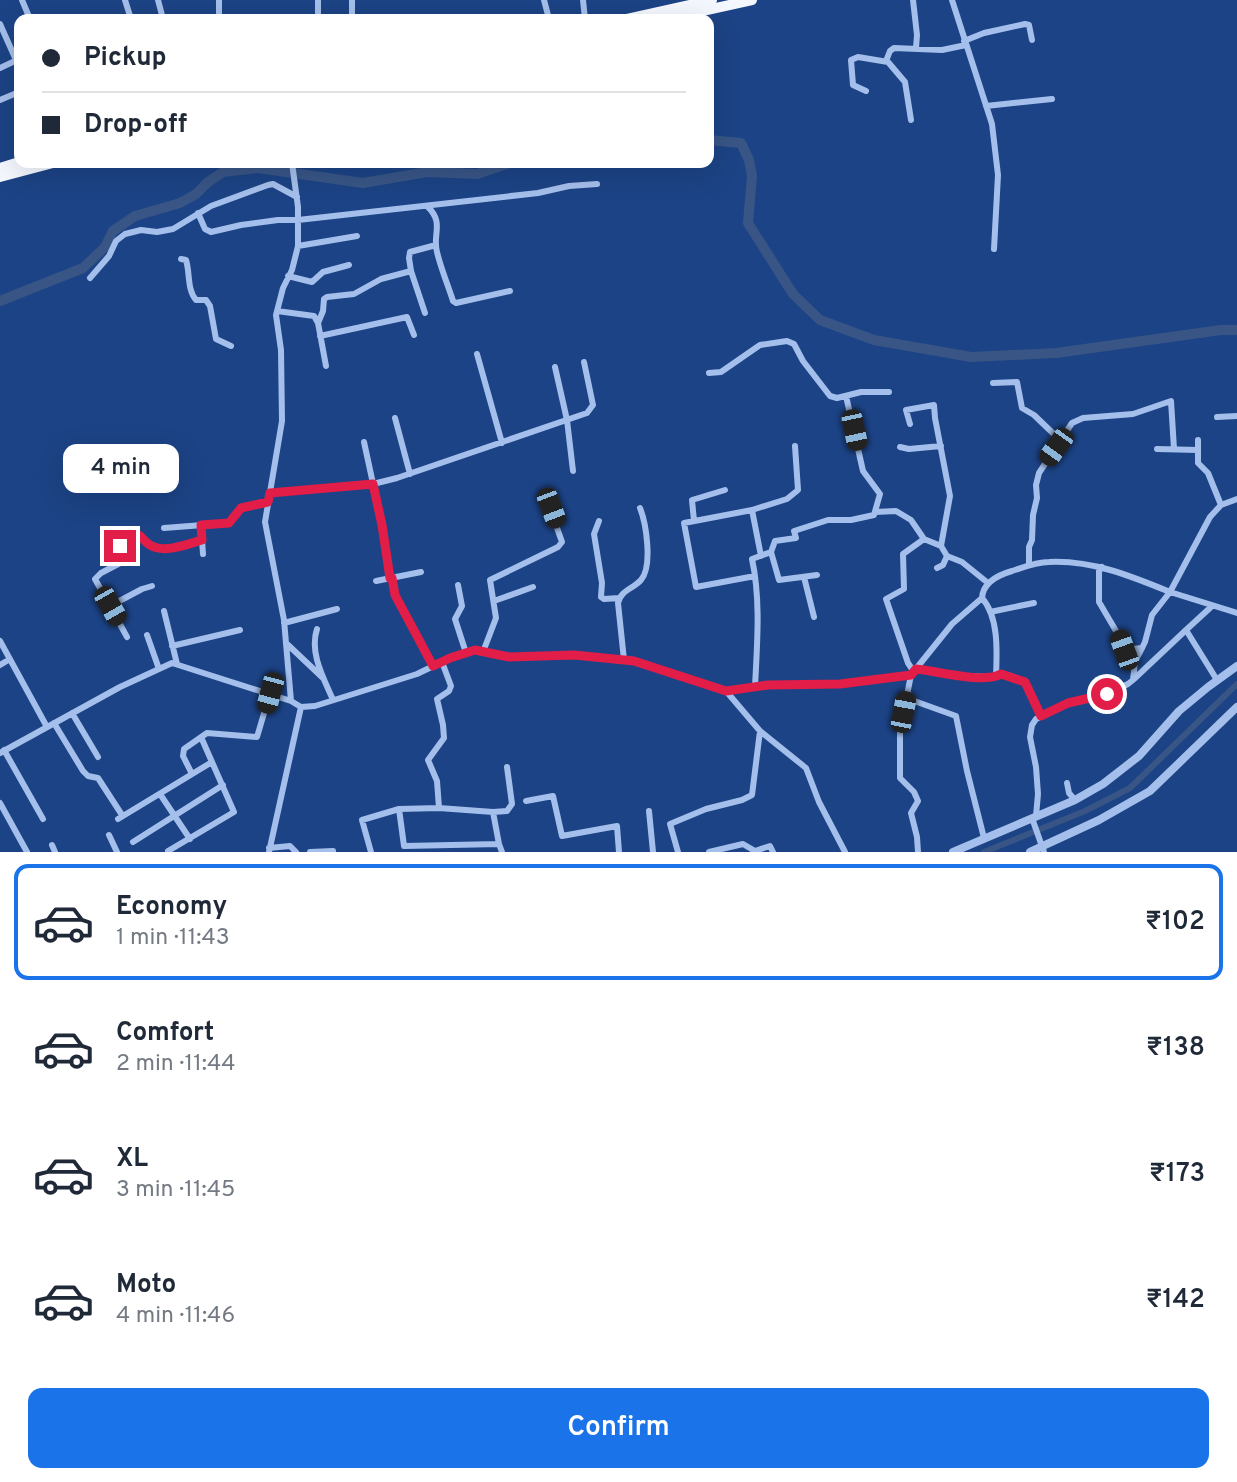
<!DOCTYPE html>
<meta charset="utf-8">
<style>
body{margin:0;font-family:Overpass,sans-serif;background:#f6f6f7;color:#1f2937;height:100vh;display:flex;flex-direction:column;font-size:26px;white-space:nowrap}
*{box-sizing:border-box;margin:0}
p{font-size:23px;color:#747a83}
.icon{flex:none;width:38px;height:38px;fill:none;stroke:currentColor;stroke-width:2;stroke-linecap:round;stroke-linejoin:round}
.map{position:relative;height:852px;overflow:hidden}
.sheet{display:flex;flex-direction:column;background:#fff;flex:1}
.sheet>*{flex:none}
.top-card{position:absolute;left:14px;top:14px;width:700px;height:154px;border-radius:14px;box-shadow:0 7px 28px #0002;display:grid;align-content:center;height:154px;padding:0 28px;background:#fff}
.end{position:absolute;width:32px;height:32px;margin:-16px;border:9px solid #e11d48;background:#fff;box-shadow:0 0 0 4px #fff}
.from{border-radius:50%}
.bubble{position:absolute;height:49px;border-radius:14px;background:#fff;box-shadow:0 7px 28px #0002;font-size:23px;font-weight:600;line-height:49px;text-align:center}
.car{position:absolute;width:21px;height:42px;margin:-21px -10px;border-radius:9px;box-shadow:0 0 5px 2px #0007;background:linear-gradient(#222 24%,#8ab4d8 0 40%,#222 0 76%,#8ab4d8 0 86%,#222 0)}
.top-card b{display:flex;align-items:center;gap:24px;height:66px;font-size:26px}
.top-card b+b{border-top:2px solid #e0e1e3}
.top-card i{width:18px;height:18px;background:#1f2937}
ul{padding:12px 0 0;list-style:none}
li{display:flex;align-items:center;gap:21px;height:116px;margin:0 14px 10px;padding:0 14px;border:4px solid transparent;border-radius:14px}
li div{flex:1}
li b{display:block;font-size:26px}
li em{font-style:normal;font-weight:600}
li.selected{border-color:#1a73e8}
li>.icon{width:63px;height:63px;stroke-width:1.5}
.button{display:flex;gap:14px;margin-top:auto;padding:14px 28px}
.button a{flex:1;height:80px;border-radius:14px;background:#1a73e8;color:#fff;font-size:28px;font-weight:600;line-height:80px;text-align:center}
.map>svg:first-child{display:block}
</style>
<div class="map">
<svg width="1237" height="852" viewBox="0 0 1237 852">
<rect width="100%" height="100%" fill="#1c4385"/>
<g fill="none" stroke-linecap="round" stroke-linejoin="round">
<!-- canal -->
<path stroke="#385586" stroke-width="6" d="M984,852L1085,811L1130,788L1237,684"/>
<!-- river -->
<path stroke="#385586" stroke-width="10" d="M709,140L741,143L749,160L752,176L748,223L793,294L820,320L874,340L971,357L1056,353L1221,330H1237
M0,301L83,268L105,247L113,231L135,216L180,203L196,194L208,182L223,172L258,168L363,183L427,172L477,174L510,163"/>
<!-- minor -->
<path stroke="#a4bfeb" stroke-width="6" d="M22,0L30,19
M125,0L131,19
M158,0L163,19
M219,0V19
M544,0L549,19
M583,0L585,19
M913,0L917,35L916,48
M952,0L992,124L998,175L994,249
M352,17V0
M318,19V0
M0,24L16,60
M964,41L984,33L1025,24L1029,25L1032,40
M886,61L890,51L894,48L942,50L966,45
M0,68L17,60
M866,91L853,85L851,60L858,57L888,62L905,82L911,120
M0,100L19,92
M986,106L1052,99
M427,206C445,223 432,234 437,252C441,269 448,285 453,301L456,303L510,291
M198,213L205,229L211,232L241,225L278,220H298L538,193L569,186L597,184
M298,246L357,236
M181,259L186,260C190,272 187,290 196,300H206L210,306L216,339L231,346
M411,271L409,258L410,252L436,245
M288,276L312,282L323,272L349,265
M90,278L109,256L116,241L125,234L141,230L157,232L173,229L211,206L268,185L273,184L297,197
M277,311L314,316L318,323L326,366
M318,323L323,311L324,299L327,297L354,294L381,279L411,271L425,313
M320,336L407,317L414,335
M477,354L502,443
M555,367L567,420L573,471
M709,373L721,372L760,345L787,341L794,344L803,361L830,396L837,398L861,392H889
M993,383L1017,382L1022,408L1034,415L1060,440
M1217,417L1237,416
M395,418L410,474
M910,424L906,410L934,405L935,418L950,496L941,546L947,556
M1198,440V463L1208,473L1221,505
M364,442L382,525L389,578
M900,447L909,449L941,446
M1157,449L1198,450
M269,493L373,484L397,478L587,413L593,405L584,362
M1237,499L1221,505L1210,517L1170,592L1237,613
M752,510L787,499L798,490L795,446
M875,512L896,511L911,520L924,539L941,546
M599,521L594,534L602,583L601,597L604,599L619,598
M694,521L692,500L725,490
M201,525L203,554
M164,528L229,523L241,508L268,502
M1029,565V547L1032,540L1033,515L1037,498L1036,485L1039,473L1072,423L1083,418L1133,414L1171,401L1174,449
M1102,567L1099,571V602L1119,636L1123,650L1142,648
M937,568L943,565L947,556L962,562L988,583
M817,575L779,580L771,552L775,541L796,538L794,531L828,520H851L874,515L880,494L863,471L846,396
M755,576L696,587L684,523L752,510L761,556
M804,577L814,617
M392,578L395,595L433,666
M376,581L421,572
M458,585L462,606L455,619L466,653
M982,598C999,617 997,652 996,677
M494,601L533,587
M110,606L142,589L152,586
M1211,607L1186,630L1217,680
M164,611L177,664
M990,612L1034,603
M284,623L337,609
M317,629C309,653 324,679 333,700
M147,635L159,669
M127,637L95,579L101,573L124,561L121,545L138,534C142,537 146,543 151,545C165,553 188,544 202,540
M0,641L47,727
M286,643L323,678
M172,646L240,630
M483,652L496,618L490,580L558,547L562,542L550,508
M624,660L618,603C621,590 633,589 641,580C653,566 646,523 640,508
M442,662L451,686L449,691L437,699L443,725L444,738L428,760L437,781L439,808L493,812L499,844
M0,665L10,659
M916,669L966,676L996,677L1001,674L1011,676L1025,682L1041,717
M914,672L908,663L886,599L904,589L903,554L924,539
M911,675L900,730V778L914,792L918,801L911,813L917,837L918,852
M1134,679L1186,630
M755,687C757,645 761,600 752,559L771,552
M726,691L760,731L806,768L819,802L845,852
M906,698L956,716L967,771L984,838
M301,707L315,706L417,674L450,658L475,650L509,657L574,655L634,661L726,691L768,685L840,684L911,675L952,624L982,598C983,582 998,575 1012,571C1024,567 1036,562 1049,562C1092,560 1131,576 1170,592L1152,615L1145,642L1135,662L1133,680L1128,684L1107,694L1068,703L1036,719L1032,725L1030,737L1036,767L1038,794L1036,816
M72,713L98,757
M54,723L83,771L88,776L98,778L122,815
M4,750L43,819
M0,753L120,687L172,663L291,701
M192,774L183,756L184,749L207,733L257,737L270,693
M1067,783L1069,793L1075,800
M160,794L190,839
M526,801L553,796L562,836L617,826L619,852
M0,803L27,852
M399,809L404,846L499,844L502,852
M649,811L653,852
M493,812L507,811L512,804L507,767
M1032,818L1044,852
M118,819L212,762
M109,835L117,852
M133,842L223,785
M52,845L55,852
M269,848L290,846L296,852
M168,851L234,812L201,737
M269,852L301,707L291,701L284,620L265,522L282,421L281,350L276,315L283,288L292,270L298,246V207L292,163
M310,852L333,851
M371,852L362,820L399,809L439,808
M678,852L670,824L706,809L742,800L752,795L760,731
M709,852L743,844L755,851L770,846L773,852"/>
<!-- tertiary -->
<path stroke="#a4bfeb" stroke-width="8" d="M953,852L1075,800L1103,784L1139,756L1179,711L1208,687L1237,666
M1030,852L1099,820L1150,791L1237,707"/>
<!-- trunk -->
<path stroke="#f4f7fe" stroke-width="10" d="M627,19L712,0
M666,19L752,0
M0,168L19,162
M0,177L53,163"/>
</g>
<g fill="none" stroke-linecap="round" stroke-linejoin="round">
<!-- route -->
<path stroke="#e11d48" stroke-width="9" d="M120,546L122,543L137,534C143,537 144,542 150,545C164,554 188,544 202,540L201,525L229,523L241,508L268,502L270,493L373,484L382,525L390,578H392L395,595L433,666L450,658L475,650L509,657L574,655L634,661L726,691L768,685L840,684L911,675L916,669C937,671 983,684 1001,674L1025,682L1041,716L1068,703L1107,694"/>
</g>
</svg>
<i class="end from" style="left:1107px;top:694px"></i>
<i class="end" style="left:120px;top:546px"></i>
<div class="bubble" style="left:63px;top:444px;width:116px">4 min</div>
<i class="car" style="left:854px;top:430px;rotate:168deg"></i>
<i class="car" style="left:1056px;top:447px;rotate:216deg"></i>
<i class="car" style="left:551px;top:508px;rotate:159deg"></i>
<i class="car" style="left:110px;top:606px;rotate:150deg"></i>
<i class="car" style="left:1124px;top:650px;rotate:340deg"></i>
<i class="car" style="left:270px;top:693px;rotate:195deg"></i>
<i class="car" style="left:903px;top:712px;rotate:11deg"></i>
<div class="top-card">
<b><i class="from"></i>Pickup</b>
<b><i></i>Drop-off</b>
</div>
</div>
<section class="sheet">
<ul>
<li class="selected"><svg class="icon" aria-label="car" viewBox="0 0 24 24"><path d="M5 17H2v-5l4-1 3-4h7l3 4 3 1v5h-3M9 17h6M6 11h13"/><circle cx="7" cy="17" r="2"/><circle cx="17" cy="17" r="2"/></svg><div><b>Economy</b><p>1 min · 11:43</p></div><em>₹102</em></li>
<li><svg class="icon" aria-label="car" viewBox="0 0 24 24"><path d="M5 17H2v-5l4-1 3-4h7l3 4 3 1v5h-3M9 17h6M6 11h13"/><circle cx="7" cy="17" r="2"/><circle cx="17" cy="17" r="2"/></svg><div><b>Comfort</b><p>2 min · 11:44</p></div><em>₹138</em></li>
<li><svg class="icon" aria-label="car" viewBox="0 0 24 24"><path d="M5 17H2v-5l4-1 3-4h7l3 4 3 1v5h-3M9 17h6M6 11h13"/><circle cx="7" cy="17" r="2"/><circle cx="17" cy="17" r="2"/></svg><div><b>XL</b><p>3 min · 11:45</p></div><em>₹173</em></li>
<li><svg class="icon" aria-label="car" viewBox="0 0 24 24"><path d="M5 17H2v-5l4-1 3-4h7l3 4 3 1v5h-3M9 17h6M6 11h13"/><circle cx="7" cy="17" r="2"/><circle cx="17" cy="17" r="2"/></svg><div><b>Moto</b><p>4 min · 11:46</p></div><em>₹142</em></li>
</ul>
<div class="button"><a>Confirm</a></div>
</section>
